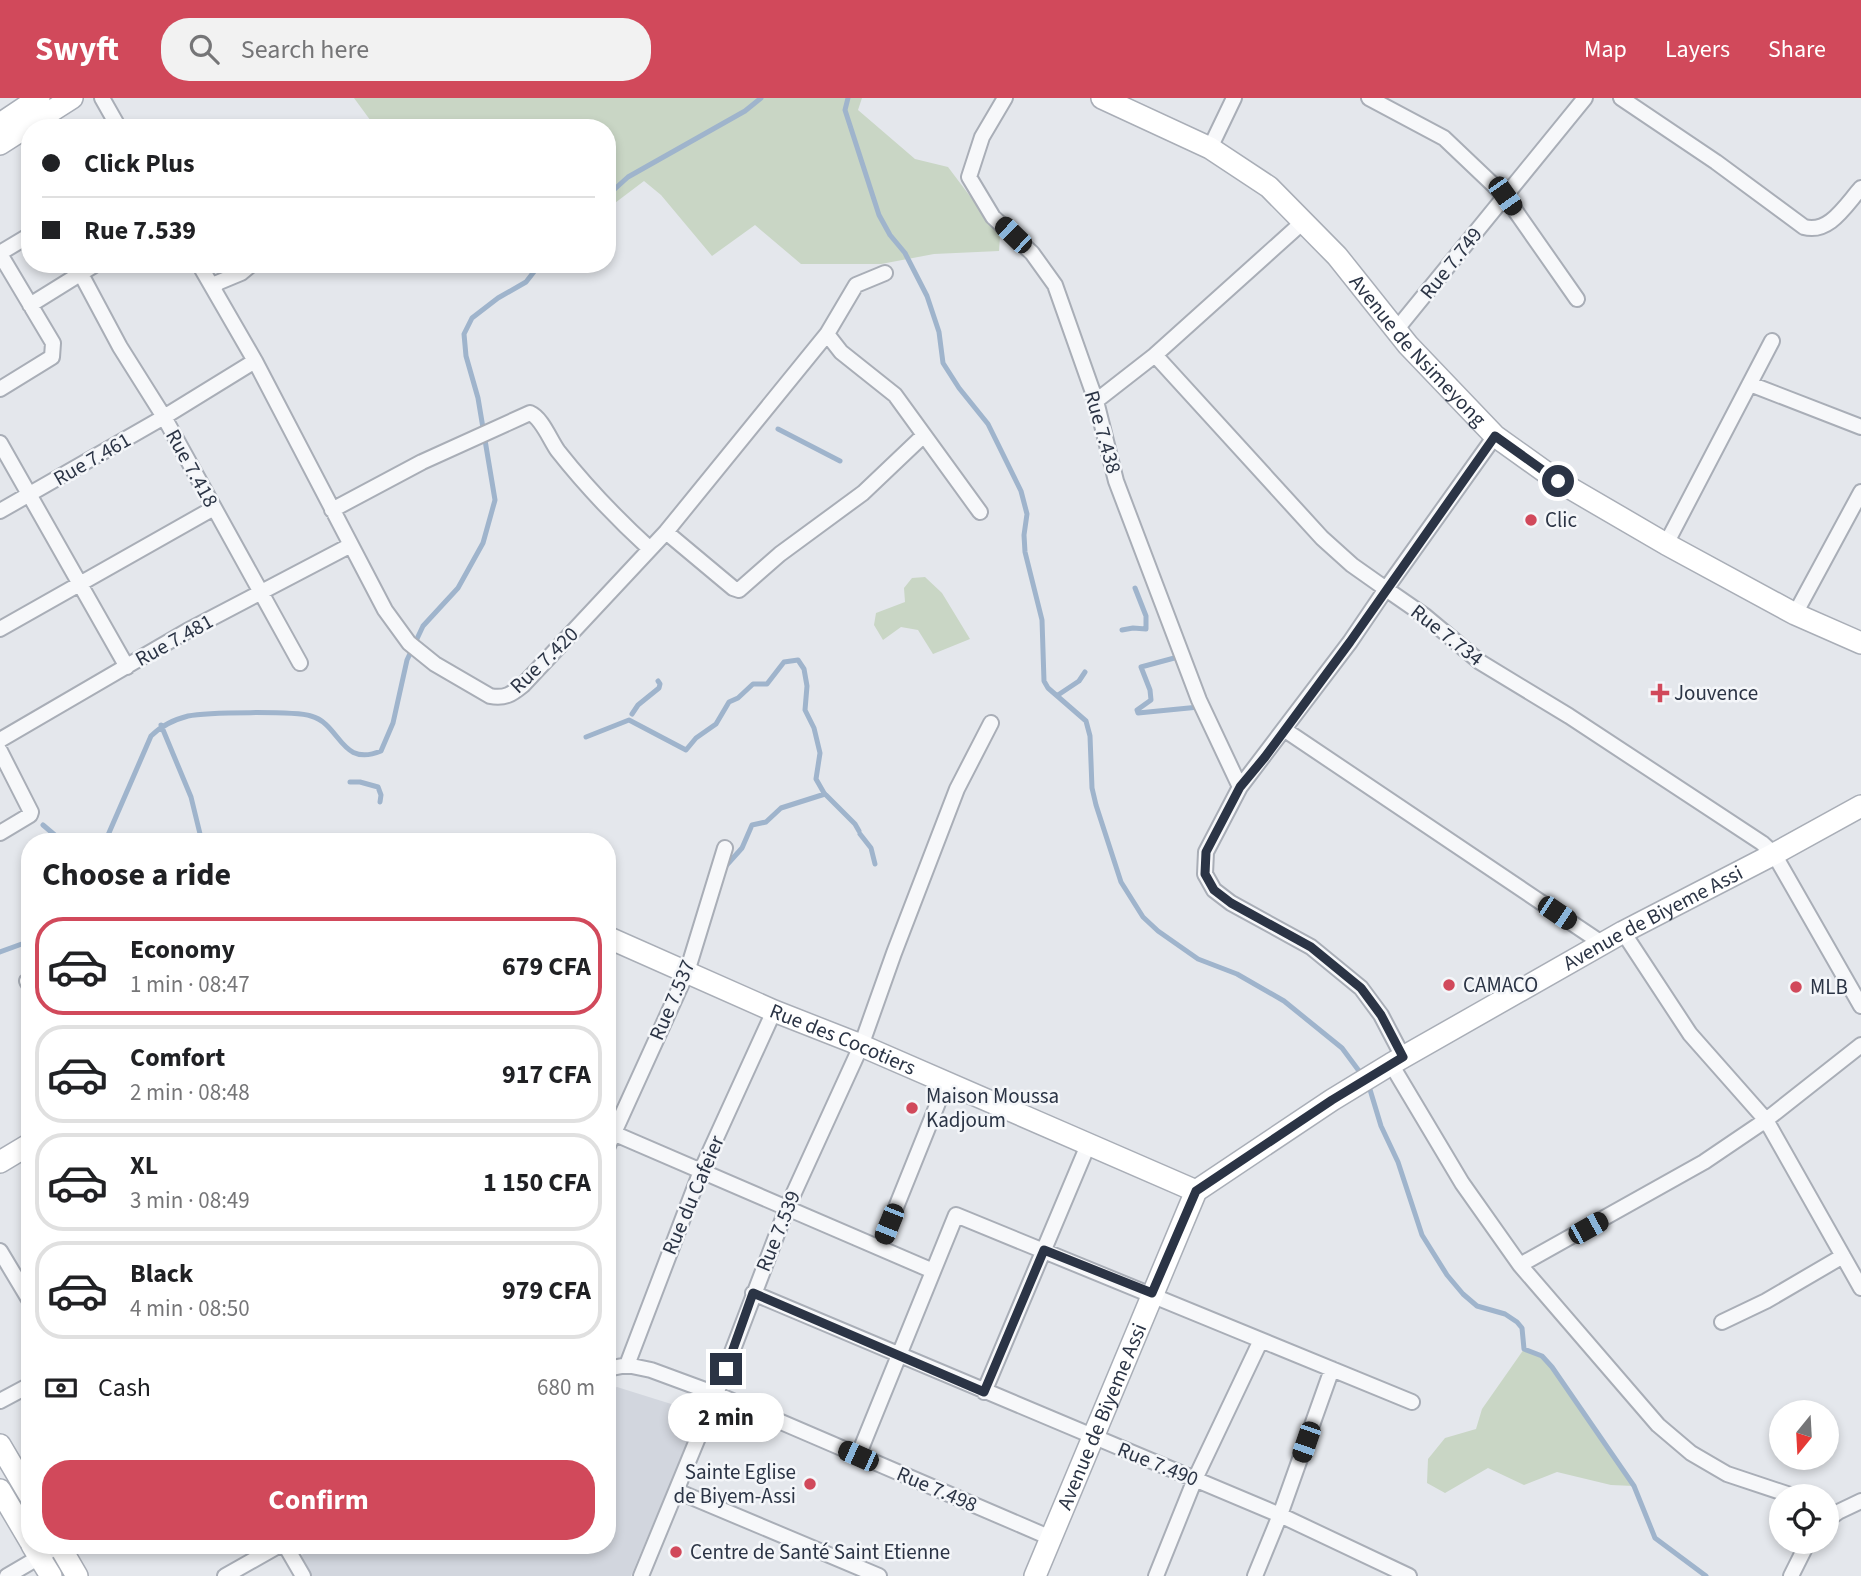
<!DOCTYPE html>
<meta charset="utf-8">
<style>
body{margin:0;font-family:"Source Sans 3",sans-serif;background:#f2f2f2;color:#202124;height:100vh;display:flex;flex-direction:column;font-size:26px;white-space:nowrap}
*{box-sizing:border-box;margin:0}
p{font-size:23px;color:#757577}
.icon{flex:none;width:38px;height:38px;fill:none;stroke:currentColor;stroke-width:2;stroke-linecap:round;stroke-linejoin:round}
.map{position:relative;flex:1;overflow:hidden}
.side{position:absolute;left:21px;top:735px;width:595px;height:721px;display:flex;flex-direction:column;background:#fff;border-radius:28px;box-shadow:0 4px 10px #0003}
.side>*{flex:none}
.guide{position:absolute;left:21px;top:21px;width:595px;height:154px;border-radius:28px;box-shadow:0 4px 10px #0003;display:grid;align-content:center;height:154px;padding:0 21px;background:#fff}
.needle{width:46px;rotate:198deg}
.fabs{position:absolute;left:1769px;top:1302px;display:grid;gap:14px}
.fabs a{display:grid;place-items:center;width:70px;height:70px;border-radius:50%;background:#fff;box-shadow:0 4px 10px #0003;font-size:35px}
.end{position:absolute;width:32px;height:32px;margin:-16px;border:9px solid #2b3445;background:#fff;box-shadow:0 0 0 4px #fff}
.from{border-radius:50%}
.bubble{position:absolute;height:49px;border-radius:24px;background:#fff;box-shadow:0 4px 10px #0003;font-size:23px;font-weight:700;line-height:49px;text-align:center}
.car{position:absolute;width:21px;height:42px;margin:-21px -10px;border-radius:9px;box-shadow:0 0 5px 2px #0007;background:linear-gradient(#222 24%,#8ab4d8 0 40%,#222 0 76%,#8ab4d8 0 86%,#222 0)}
.guide b{display:flex;align-items:center;gap:24px;height:66px;font-size:26px}
.guide b+b{border-top:2px solid #e0e0e0}
.guide i{width:18px;height:18px;background:#202124}
ul{padding:0;list-style:none}
li{display:flex;align-items:center;gap:21px;height:98px;margin:0 14px 10px;padding:0 7px;border:4px solid #e0e0e0;border-radius:28px}
li div{flex:1}
li b{display:block;font-size:26px}
li em{font-style:normal;font-weight:700}
li.current{border-color:#d1495b}
li>.icon{width:63px;height:63px;stroke-width:1.5}
h2{padding:0 21px;font-size:32px;line-height:84px}
.pay{display:flex;align-items:center;gap:18px;height:77px;padding:0 21px;font-size:26px}
.pay p{margin-inline-start:auto}
.primary-button{display:flex;gap:14px;margin-top:auto;padding:14px 21px}
.primary-button a{flex:1;height:80px;border-radius:28px;background:#d1495b;color:#fff;font-size:28px;font-weight:700;line-height:80px;text-align:center}
header{display:flex;align-items:center;gap:42px;box-sizing:border-box;height:98px;padding:0 35px;background:#d1495b;color:#fff}
header strong{font-size:33px}
nav{display:flex;gap:38px;margin-inline-start:auto;font-size:24px}
.search{width:490px;height:63px;background:#f2f2f2;display:flex;align-items:center;gap:18px;box-sizing:border-box;padding:0 24px;border-radius:28px;color:#757577;font-size:26px}
.map>svg:first-child{display:block}
</style>
<header>
<strong>Swyft</strong>
<div class="search"><svg class="icon" aria-label="search" viewBox="0 0 24 24"><circle cx="10" cy="10" r="6"/><path d="M15 15l6 6"/></svg>Search here</div>
<nav><a>Map</a><a>Layers</a><a>Share</a></nav>
</header>
<div class="map">
<svg width="1861" height="1478" viewBox="0 0 1861 1478">
<rect width="100%" height="100%" fill="#e4e7ec"/>
<!-- built -->
<path fill="#d2d6de" d="M617,1289L700,1315L631,1478H305L295,1461L319,1447H607V1293Z"/>
<!-- green -->
<path fill="#c9d6c5" d="M354,0H862L858,12L915,61L948,69L1000,138L999,153L934,156L881,166H801L755,127L712,158L661,97L644,83L607,111V30H376Z
M925,479L942,495L970,541L933,556L918,532L901,529L883,542L874,527L876,515L905,504L904,490L912,480Z
M1524,1251L1542,1258L1552,1269L1634,1388L1611,1387L1557,1374L1524,1387L1488,1370L1445,1395L1427,1385L1428,1361L1445,1340L1476,1331L1482,1311Z"/>
<g fill="none" stroke-linecap="round" stroke-linejoin="round">
<!-- stream -->
<path stroke="#9fb4cc" stroke-width="5" d="M848,0L845,12L879,117L890,137L905,155L927,198L939,234L943,265L959,290L988,326L1021,393L1027,416L1024,437L1025,454L1042,522L1044,583L1048,590L1086,623L1090,638L1092,690L1096,707L1121,784L1143,819L1158,833L1198,861L1237,876L1284,903L1342,950L1362,977
M607,98L628,79L745,13L761,0
M778,331L840,363
M1122,532L1133,530L1146,531V518L1135,490
M1178,559L1141,569L1150,592L1151,602L1137,612L1138,615L1199,609
M1058,597L1079,583L1085,574
M632,616L638,607L659,590L660,586L658,583
M161,627L191,699L202,744
M586,639L629,622L686,652L696,640L716,626L729,604L738,600L753,586H767L784,564L798,562L804,571L807,588L805,612L814,630L820,655L816,681L824,695L855,726L859,733
M350,684H360L378,689L381,697L380,704
M43,727L63,744
M860,736L871,750L875,766
M105,744L151,638C162,627 173,622 188,618C206,614 295,613 311,618C341,626 340,670 381,653L393,625L407,562L423,528L458,490L483,445L495,402L478,300L466,258L464,236L472,220L498,200L526,184L540,166
M725,769L742,750L752,727L766,724L781,710L825,696
M0,854L30,843
M1368,985L1381,1028L1398,1064L1422,1137L1447,1177L1463,1196L1477,1208L1505,1216L1517,1224L1522,1230L1524,1251L1542,1258L1552,1269L1634,1388L1655,1440L1706,1478"/>
<!-- street casing -->
<g stroke="#a9aeb7" stroke-width="18">
<path id="street" d="M102,0L119,30
M1005,0L982,39L969,79L993,119L1032,155L1055,187L1096,303L1116,383L1199,602L1240,689
M1369,0L1444,40L1505,98L1577,201
M1621,0L1716,64L1804,129C1829,136 1845,108 1861,90
M1210,50L1234,0
M0,155L30,137
M0,156L53,245L52,259L0,291
M199,166L255,263L385,512L409,545L435,566L490,598C505,601 512,596 523,587L666,434L827,236L856,187L885,175
M81,176L120,249L164,319L300,565
M214,192L217,185L241,175L252,166
M30,207L96,166
M1396,232L1585,0
M827,236L841,254L895,297L980,414
M1155,257L1322,440L1352,467L1386,491L1495,338
M1750,286L1861,329
M1096,303L1155,257L1304,123
M0,345L127,569
M332,412L422,364L530,315C542,320 550,342 558,353C588,391 615,419 650,451
M0,413L164,319L255,263
M666,434L733,490L739,492L780,456L863,395L924,337
M1666,446L1772,243
M1795,516L1861,394
M0,531L214,410
M1285,632L1603,846
M0,642L187,533L351,447
M0,653L31,714L30,717L0,735
M1623,834L1690,936L1766,1022L1861,1190
M27,883L30,888
M1403,959L1381,917L1361,890L1311,849L1231,805L1214,792L1205,776L1206,754L1240,689L1350,544L1386,491L1425,518L1480,564L1569,618L1762,745L1774,756L1861,908
M1391,966L1462,1085L1520,1167L1658,1327L1691,1355L1727,1376L1793,1398
M607,1037L613,1035L933,1173
M607,1050L687,874L725,750
M880,1149L946,985
M0,1153L30,1203
M1520,1167L1704,1064L1766,1022L1861,947
M753,1195L1280,1417L1255,1478
M1722,1224L1766,1203L1843,1158
M627,1267L651,1272L716,1296L1051,1440
M607,1271L627,1267L701,1073L774,913
M1332,1271L1280,1417L1409,1478
M984,1294L1088,1047
M0,1303L30,1287
M858,1358L956,1117L1412,1304
M677,1393L879,1478
M1827,1422L1838,1414L1861,1403
M285,1447L303,1478
M7,1478L60,1447
M225,1478L280,1447
M641,1478L716,1296L787,1110L861,948L894,855L957,691L991,625
M1156,1478L1195,1381L1261,1242
M1791,1478L1808,1444"/>
</g>
<!-- secondary casing -->
<g stroke="#a9aeb7" stroke-width="24">
<g id="secondary">
<path id="s1" d="M1102,0L1210,50L1269,89L1337,158L1408,247L1495,338L1558,383L1666,446L1795,516L1861,545"/>
<path d="M0,26L39,0"/>
<path d="M0,46L72,0"/>
<path id="s2" d="M607,839L774,913L853,944L1196,1093"/>
<path d="M0,1064L30,1046"/>
<path d="M0,1347L30,1398"/>
<path d="M0,1392L30,1443"/>
<path d="M32,1447L51,1478"/>
<path d="M59,1447L77,1478"/>
<path id="s3" d="M1035,1478L1196,1093L1332,1002L1391,966L1623,834L1774,756L1861,708"/>
</g>
</g>
<!-- street -->
<use href="#street" stroke="#f7f8fa" stroke-width="14"/>
<!-- secondary -->
<use href="#secondary" stroke="#fff" stroke-width="21"/>
</g>
<g fill="none" stroke-linecap="round" stroke-linejoin="round">
<!-- route -->
<path stroke="#2b3445" stroke-width="9" d="M726,1271L753,1195L984,1294L1044,1152L1152,1195L1196,1093L1332,1002L1403,959L1381,917L1361,890L1311,849L1231,805L1214,792L1205,776L1206,754L1240,689L1265,659L1350,544L1495,338L1558,383"/>
</g>
<!-- markers -->
<g fill="#d1495b" stroke="#f4f6f9" stroke-width="2.5">
<circle cx="1531" cy="422" r="7"/>
<path d="M1656.5 584.5h7v7h7v7h-7v7h-7v-7h-7v-7h7z"/>
<circle cx="1449" cy="887" r="7"/>
<circle cx="1796" cy="889" r="7"/>
<circle cx="912" cy="1010" r="7"/>
<circle cx="810" cy="1386" r="7"/>
<circle cx="676" cy="1454" r="7"/>
</g>
<g text-anchor="middle" dominant-baseline="central" stroke-width="5" stroke-linejoin="round" paint-order="stroke">
<!-- street labels -->
<g font-size="21" fill="#2b3445" stroke="#f4f6f9">
<text transform="translate(1451 165) rotate(-51)">Rue 7.749</text>
<text stroke="none"><textPath href="#s1" startOffset="411">Avenue de Nsimeyong</textPath></text>
<text transform="translate(1103 334) rotate(74)">Rue 7.438</text>
<text transform="translate(92 361) rotate(-30)">Rue 7.461</text>
<text transform="translate(192 370) rotate(61)">Rue 7.418</text>
<text transform="translate(1447 537) rotate(38)">Rue 7.734</text>
<text transform="translate(174 542) rotate(-29)">Rue 7.481</text>
<text transform="translate(544 562) rotate(-44)">Rue 7.420</text>
<text stroke="none"><textPath href="#s3" startOffset="950">Avenue de Biyeme Assi</textPath></text>
<text transform="translate(672 902) rotate(-67)">Rue 7.537</text>
<text stroke="none"><textPath href="#s2" startOffset="257">Rue des Cocotiers</textPath></text>
<text transform="translate(693 1097) rotate(-67)">Rue du Cafeier</text>
<text transform="translate(778 1133) rotate(-68)">Rue 7.539</text>
<text stroke="none"><textPath href="#s3" startOffset="173">Avenue de Biyeme Assi</textPath></text>
<text transform="translate(1158 1366) rotate(22)">Rue 7.490</text>
<text transform="translate(937 1391) rotate(23)">Rue 7.498</text>
</g>
<!-- poi labels -->
<g font-size="21" fill="#2b3445" stroke="#f4f6f9" text-anchor="start">
<text x="1545" y="422">Clic</text>
<text x="1674" y="595">Jouvence</text>
<text x="1463" y="887">CAMACO</text>
<text x="1810" y="889">MLB</text>
<text x="926" y="998">Maison Moussa<tspan x="926" dy="24">Kadjoum</tspan></text>
<text x="796" y="1374" text-anchor="end">Sainte Eglise<tspan x="796" dy="24">de Biyem-Assi</tspan></text>
<text x="690" y="1454">Centre de Santé Saint Etienne</text>
</g>
</g>
</svg>
<div class="fabs">
<a><svg class="needle" viewBox="-14 -14 28 28"><path d="M0-13l5 13h-10z" fill="#e53935"/><path d="M0 13l5-13h-10z" fill="#757577"/></svg></a>
<a><svg class="icon" aria-label="locate" viewBox="0 0 24 24"><circle cx="12" cy="12" r="6"/><path d="M12 2v4M12 18v4M2 12h4M18 12h4"/></svg></a>
</div>
<i class="end from" style="left:1558px;top:383px"></i>
<i class="end" style="left:726px;top:1271px"></i>
<div class="bubble" style="left:668px;top:1295px;width:116px">2 min</div>
<i class="car" style="left:1505px;top:98px;rotate:145deg"></i>
<i class="car" style="left:1013px;top:137px;rotate:314deg"></i>
<i class="car" style="left:1557px;top:815px;rotate:124deg"></i>
<i class="car" style="left:889px;top:1126px;rotate:202deg"></i>
<i class="car" style="left:1588px;top:1130px;rotate:61deg"></i>
<i class="car" style="left:1306px;top:1344px;rotate:199deg"></i>
<i class="car" style="left:858px;top:1358px;rotate:294deg"></i>
<div class="guide">
<b><i class="from"></i>Click Plus</b>
<b><i></i>Rue 7.539</b>
</div>
<section class="side">
<h2>Choose a ride</h2>
<ul>
<li class="current"><svg class="icon" aria-label="car" viewBox="0 0 24 24"><path d="M5 17H2v-5l4-1 3-4h7l3 4 3 1v5h-3M9 17h6M6 11h13"/><circle cx="7" cy="17" r="2"/><circle cx="17" cy="17" r="2"/></svg><div><b>Economy</b><p>1 min · 08:47</p></div><em>679 CFA</em></li>
<li><svg class="icon" aria-label="car" viewBox="0 0 24 24"><path d="M5 17H2v-5l4-1 3-4h7l3 4 3 1v5h-3M9 17h6M6 11h13"/><circle cx="7" cy="17" r="2"/><circle cx="17" cy="17" r="2"/></svg><div><b>Comfort</b><p>2 min · 08:48</p></div><em>917 CFA</em></li>
<li><svg class="icon" aria-label="car" viewBox="0 0 24 24"><path d="M5 17H2v-5l4-1 3-4h7l3 4 3 1v5h-3M9 17h6M6 11h13"/><circle cx="7" cy="17" r="2"/><circle cx="17" cy="17" r="2"/></svg><div><b>XL</b><p>3 min · 08:49</p></div><em>1 150 CFA</em></li>
<li><svg class="icon" aria-label="car" viewBox="0 0 24 24"><path d="M5 17H2v-5l4-1 3-4h7l3 4 3 1v5h-3M9 17h6M6 11h13"/><circle cx="7" cy="17" r="2"/><circle cx="17" cy="17" r="2"/></svg><div><b>Black</b><p>4 min · 08:50</p></div><em>979 CFA</em></li>
</ul>
<div class="pay"><svg class="icon" aria-label="cash" viewBox="0 0 24 24"><path d="M3 7h18v10H3z"/><circle cx="12" cy="12" r="2"/></svg>Cash<p>680 m</p></div>
<div class="primary-button"><a>Confirm</a></div>
</section>
</div>
